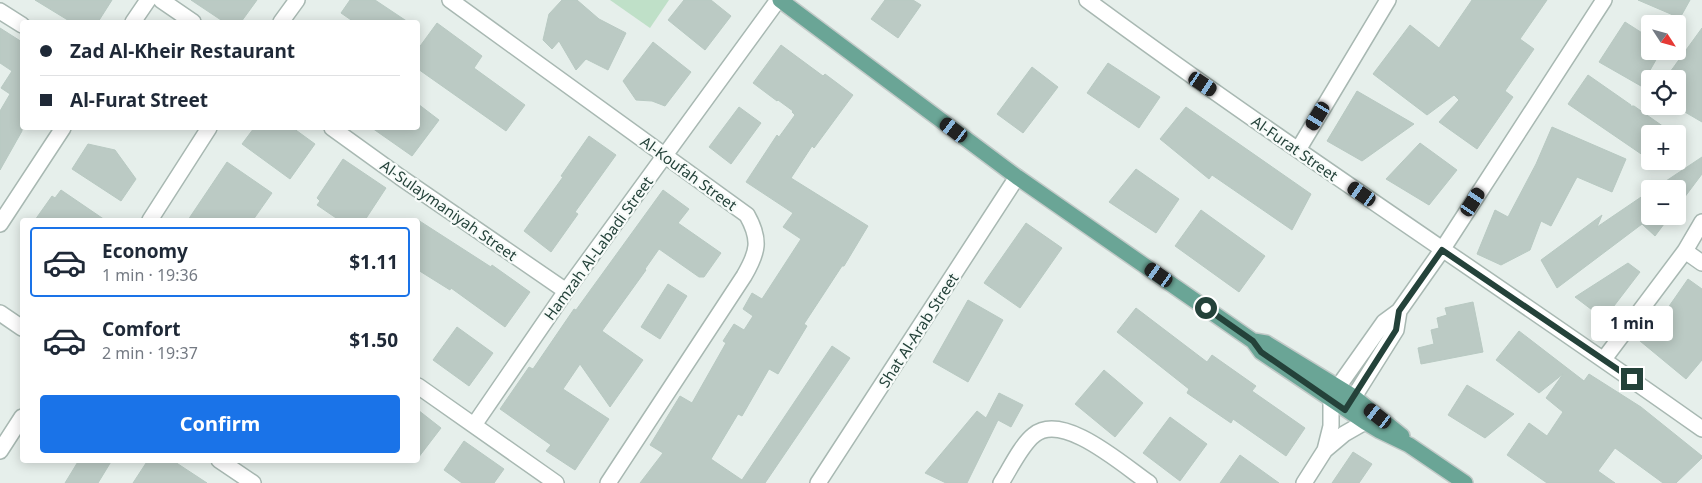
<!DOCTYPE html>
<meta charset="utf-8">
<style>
body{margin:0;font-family:"Noto Sans",sans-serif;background:#f2f2f3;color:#1f2937;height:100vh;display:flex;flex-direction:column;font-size:19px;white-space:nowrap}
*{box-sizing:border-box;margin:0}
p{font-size:16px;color:#747a83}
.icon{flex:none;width:28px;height:28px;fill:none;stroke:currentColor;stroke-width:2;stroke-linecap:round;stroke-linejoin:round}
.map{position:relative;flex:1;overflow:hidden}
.drawer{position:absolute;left:20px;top:218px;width:400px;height:245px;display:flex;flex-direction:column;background:#fff;border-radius:5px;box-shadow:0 2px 12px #0003}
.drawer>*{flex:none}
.banner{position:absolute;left:20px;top:20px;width:400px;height:110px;border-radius:5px;box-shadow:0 2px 12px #0003;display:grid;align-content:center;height:110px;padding:0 20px;background:#fff}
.needle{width:32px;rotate:126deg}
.fabs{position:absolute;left:1641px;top:15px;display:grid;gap:10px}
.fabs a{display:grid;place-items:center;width:45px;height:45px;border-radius:5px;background:#fff;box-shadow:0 2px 12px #0003;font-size:25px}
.end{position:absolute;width:22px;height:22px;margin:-11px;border:6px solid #24423a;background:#fff;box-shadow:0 0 0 2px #fff}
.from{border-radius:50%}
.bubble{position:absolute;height:35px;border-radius:5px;background:#fff;box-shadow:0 2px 12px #0003;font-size:16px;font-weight:700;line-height:35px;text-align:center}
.car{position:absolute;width:15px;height:30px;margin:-15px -8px;border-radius:6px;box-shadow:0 0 4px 1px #0007;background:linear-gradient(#222 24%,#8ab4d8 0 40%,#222 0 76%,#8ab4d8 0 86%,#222 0)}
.banner b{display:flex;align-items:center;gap:18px;height:48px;font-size:19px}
.banner b+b{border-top:1px solid #e0e1e3}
.banner i{width:12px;height:12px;background:#1f2937}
ul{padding:9px 0 0;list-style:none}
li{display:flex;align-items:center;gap:15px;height:70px;margin:0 10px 8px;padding:0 10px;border:2px solid transparent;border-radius:5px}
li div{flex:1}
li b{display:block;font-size:19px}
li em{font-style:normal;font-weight:700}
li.current{border-color:#1a73e8}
li>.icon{width:45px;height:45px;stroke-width:1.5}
.cta{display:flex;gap:10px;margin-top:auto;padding:10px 20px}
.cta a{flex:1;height:58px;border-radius:5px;background:#1a73e8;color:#fff;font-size:20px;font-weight:700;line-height:58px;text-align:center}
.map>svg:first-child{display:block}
</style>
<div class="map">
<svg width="1702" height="483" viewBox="0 0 1702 483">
<rect width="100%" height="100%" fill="#e6efeb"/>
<!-- green -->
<path fill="#bfe0c8" d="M610,0H669L650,28Z"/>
<!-- building -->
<path fill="#bbcac4" stroke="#b8c9c2" d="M35,0H112L98,22H71Z
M191,0H257L241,22H224Z
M350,0H375L408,22H354L341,13Z
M562,0H577L599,19L626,33L608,70L586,59L576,70L559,41L552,49L543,40L549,14Z
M684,0H711L731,16L705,50L668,20Z
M885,0H913L921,5L898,38L871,19Z
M1472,0H1547L1520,39L1534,49L1505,91L1513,97L1477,149L1439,122L1459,100L1454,95L1427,115L1373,74L1410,25L1439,48Z
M1638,0H1690L1680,18Z
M1625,22L1650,38V51H1661L1641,86L1599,62Z
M437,23L482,56L474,68L525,105L506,131L418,69V49Z
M0,28L22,42V131L0,170V111L10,94L1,88L12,71L0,63Z
M1702,28V122L1678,108V79H1665Z
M653,42L691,72L665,106L652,101L636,100L623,81Z
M781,45L823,76L825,74L853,95L814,148L812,146L791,178L868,226L844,266H842L804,324L807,326L778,374L769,369L742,416L738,414L711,459L742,480L832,346L850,358L765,483H640L663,453L650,445L680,396L692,403L726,343L723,341L734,324L744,330L753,316L743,309L752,293L762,299L801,239L783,227L793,213L746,182L777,135L779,137L795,115L792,112L793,111L778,100L777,101L753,83Z
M1108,63L1160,97L1139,128L1087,93Z
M1032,67L1058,87L1023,133L997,114Z
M1588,75L1631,105L1630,106H1634L1674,134H1650V160L1568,104Z
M1357,91L1414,124L1362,161L1327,141Z
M418,104L439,120L412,156L372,128H418Z
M739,107L761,123L731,164L709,147Z
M1186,107L1311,194L1292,230L1212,175L1209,179L1160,139Z
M1552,127L1626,159L1612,192L1577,177L1551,226L1541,221L1530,250L1501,265L1477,254L1495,210L1508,217L1536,164Z
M254,128H293L315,144L290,179L242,144Z
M589,136L616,155L575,212L578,214L551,252L524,231L563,177L561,176Z
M1420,143L1457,170L1429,205L1386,179Z
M88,144L115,150L136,179L121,201L72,169Z
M1702,157V174L1678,206V189H1654Z
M343,159L386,188L365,220H339L317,205L320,201L317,198Z
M227,162L272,193L253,220H188Z
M1136,169L1179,199L1156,233L1109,202Z
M61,190L105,220H35L52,196L55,198Z
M663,190L689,209L678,223L721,253L704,277H699L659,249L645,269L646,270L602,331L643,360L610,407L580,364L563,389L609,419L575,470L546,451L551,445L500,409L529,367L533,369L574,309L576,310Z
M1650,191V216H1670L1655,236L1642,224L1557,288L1541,260L1602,215L1597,227Z
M1201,210L1265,256L1239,292L1175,246Z
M418,220L491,267L492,265L530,292L505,327L451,288L450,290L418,270Z
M1026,223L1062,248L1020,308L984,283Z
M1628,263L1640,272L1604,319L1575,297Z
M1688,279L1702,289V360L1686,379L1634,336L1656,309L1663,315Z
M668,284L687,296L660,339L641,327Z
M968,300L1003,320L968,382L933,362Z
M1473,302L1483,352L1421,364L1418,348L1434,344L1431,330L1439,328L1437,318L1447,315L1445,308Z
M1136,308L1207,362L1212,355L1256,386L1252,391L1305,428L1286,456L1233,419L1231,423L1187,393L1189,389L1117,332Z
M457,327L493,353L469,386L433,360Z
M1519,331L1584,381L1589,374L1641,407L1702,456V458L1676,483H1663L1615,448L1598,471L1615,483H1547L1507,455L1529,423L1547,436L1563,412L1546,398L1563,374L1539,393L1496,360Z
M1104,370L1143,403L1115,437L1075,404Z
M1467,385L1514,414L1485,438L1448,415Z
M999,393L1023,405L1011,427L998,420L967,483H946L925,473L977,411L986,418Z
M418,410L441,428L418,458Z
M1170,417L1207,444L1180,481L1143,453Z
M464,441L504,469L494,483H462L444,470Z
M1353,452L1372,464L1359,483H1332Z
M1240,455L1279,483H1220Z
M79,460H112L98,483H65Z
M148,460H172L207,483H133Z"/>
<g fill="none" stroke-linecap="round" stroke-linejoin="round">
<!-- minor casing -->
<g stroke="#a8b8b2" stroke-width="18">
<path id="minor" d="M161,0L193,22
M450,0L747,215C761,240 758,252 744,276L608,483
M1087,0C1288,148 1498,284 1702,429
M0,11L22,25
M133,22L148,0
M281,22L297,0
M332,128L400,177L566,291
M1298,150L1388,0
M150,220L209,128
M0,224L63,128
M1685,251L1702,263
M0,313L22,328
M1604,359L1685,251L1702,222
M418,386L556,483
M1347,408L1396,330L1399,311
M474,425L566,291L778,0
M1325,450L1331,426V400L1338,387L1384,322L1399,311L1442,250L1604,0
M0,451L22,417
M219,460L253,483
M818,483L1017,177
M1001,483C1010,469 1021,445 1034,435C1063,411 1124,466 1149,483
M1304,483L1325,450L1344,434L1365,422"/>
</g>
<!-- major casing -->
<g stroke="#c2cac8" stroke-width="18">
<path id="major" d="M780,0L1017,177L1253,341L1261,352L1365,422L1380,431L1409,445L1465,483
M1254,341L1266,343L1354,397L1402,436"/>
</g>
<!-- minor -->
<use href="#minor" stroke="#fff" stroke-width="15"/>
<!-- major -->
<use href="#major" stroke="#6aa596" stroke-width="15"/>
</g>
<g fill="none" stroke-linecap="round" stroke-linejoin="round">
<!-- route -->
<path stroke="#24423a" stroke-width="6" d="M1206,308L1253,341L1261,352L1345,410L1396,330L1399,311L1442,250L1632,379"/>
</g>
<g text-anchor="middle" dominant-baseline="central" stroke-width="4.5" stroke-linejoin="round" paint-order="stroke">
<!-- street labels -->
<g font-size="15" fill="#24423a" stroke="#f7fbf9">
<text transform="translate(1295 148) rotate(35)">Al-Furat Street</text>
<text transform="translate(689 173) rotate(36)">Al-Koufah Street</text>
<text transform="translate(449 210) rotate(35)">Al-Sulaymaniyah Street</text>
<text transform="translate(598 248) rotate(-54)">Hamzah Al-Labadi Street</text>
<text transform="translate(918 330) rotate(-57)">Shat Al-Arab Street</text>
</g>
</g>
</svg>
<div class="fabs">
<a><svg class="needle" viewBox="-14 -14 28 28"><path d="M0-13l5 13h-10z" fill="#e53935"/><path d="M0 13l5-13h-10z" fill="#747a83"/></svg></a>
<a><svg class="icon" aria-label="locate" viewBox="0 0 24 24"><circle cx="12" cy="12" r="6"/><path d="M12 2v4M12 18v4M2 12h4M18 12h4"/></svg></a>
<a>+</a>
<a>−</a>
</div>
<i class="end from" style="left:1206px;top:308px"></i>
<i class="end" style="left:1632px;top:379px"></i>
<div class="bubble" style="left:1591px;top:306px;width:82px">1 min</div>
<i class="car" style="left:1203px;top:84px;rotate:124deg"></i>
<i class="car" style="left:1318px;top:116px;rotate:211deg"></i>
<i class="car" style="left:954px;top:130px;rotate:307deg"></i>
<i class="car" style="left:1362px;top:194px;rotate:305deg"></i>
<i class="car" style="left:1473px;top:202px;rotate:33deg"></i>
<i class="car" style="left:1159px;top:275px;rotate:305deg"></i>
<i class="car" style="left:1378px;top:416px;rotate:308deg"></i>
<div class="banner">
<b><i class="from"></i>Zad Al-Kheir Restaurant</b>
<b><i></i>Al-Furat Street</b>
</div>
<section class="drawer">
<ul>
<li class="current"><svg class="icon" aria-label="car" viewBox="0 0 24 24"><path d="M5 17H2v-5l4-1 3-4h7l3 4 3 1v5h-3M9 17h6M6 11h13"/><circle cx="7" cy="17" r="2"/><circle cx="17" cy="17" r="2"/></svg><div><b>Economy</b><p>1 min · 19:36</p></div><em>$1.11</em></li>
<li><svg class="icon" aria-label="car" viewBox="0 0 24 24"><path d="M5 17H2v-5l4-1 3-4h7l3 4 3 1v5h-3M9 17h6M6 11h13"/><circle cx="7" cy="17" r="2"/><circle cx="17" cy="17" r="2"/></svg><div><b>Comfort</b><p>2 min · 19:37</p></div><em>$1.50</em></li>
</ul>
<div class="cta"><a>Confirm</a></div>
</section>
</div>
